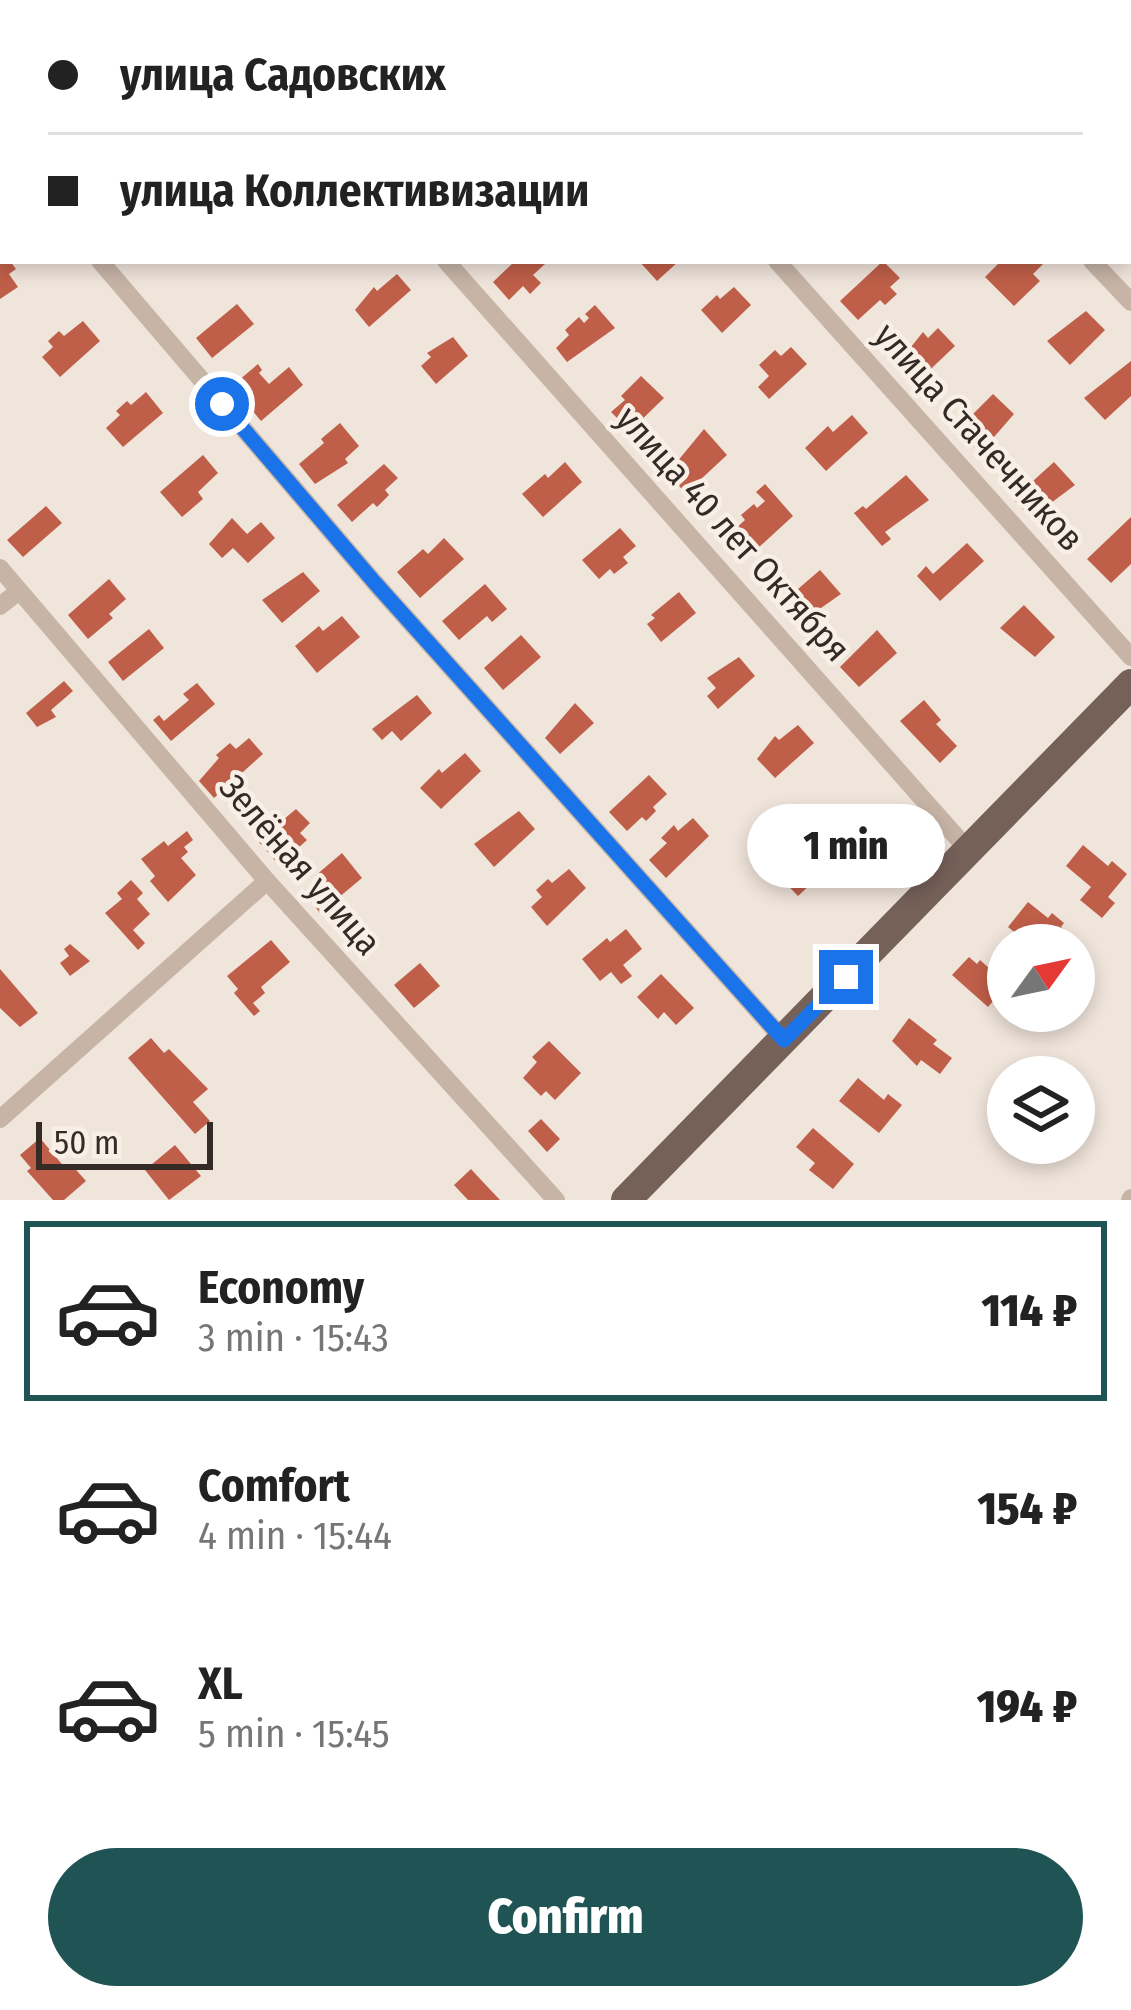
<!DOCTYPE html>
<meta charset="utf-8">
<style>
body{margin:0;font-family:"Fira Sans Condensed",sans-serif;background:#f2f2f2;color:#222;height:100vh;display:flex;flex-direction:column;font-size:45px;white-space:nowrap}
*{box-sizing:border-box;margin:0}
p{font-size:39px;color:#767676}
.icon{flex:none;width:66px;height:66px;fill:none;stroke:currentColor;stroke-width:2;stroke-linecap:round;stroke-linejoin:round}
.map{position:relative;height:1200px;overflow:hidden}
.drawer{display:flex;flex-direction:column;background:#fff;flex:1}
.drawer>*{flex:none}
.top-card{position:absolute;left:0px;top:0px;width:1131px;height:264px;box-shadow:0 6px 18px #0003;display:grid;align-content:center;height:264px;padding:0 48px;background:#fff}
.needle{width:78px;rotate:57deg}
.fabs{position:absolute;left:987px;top:924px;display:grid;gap:24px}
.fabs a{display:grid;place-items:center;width:108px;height:108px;border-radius:50%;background:#fff;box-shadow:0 6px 18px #0003;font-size:60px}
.scale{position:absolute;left:36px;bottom:30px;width:177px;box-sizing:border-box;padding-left:12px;border:6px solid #342b27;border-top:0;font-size:33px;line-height:42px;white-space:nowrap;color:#342b27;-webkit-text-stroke:9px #f8efe7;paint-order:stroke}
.end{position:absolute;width:54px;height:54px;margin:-27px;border:15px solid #1a73e8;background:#fff;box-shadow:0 0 0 6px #fff}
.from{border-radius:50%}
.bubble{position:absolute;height:84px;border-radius:42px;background:#fff;box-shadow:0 6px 18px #0003;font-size:39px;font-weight:800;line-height:84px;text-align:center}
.top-card b{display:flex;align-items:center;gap:42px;height:114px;font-size:45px}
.top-card b+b{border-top:3px solid #e0e0e0}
.top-card i{width:30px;height:30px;background:#222}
ul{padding:21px 0 0;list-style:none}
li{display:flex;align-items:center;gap:36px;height:180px;margin:0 24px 18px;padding:0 24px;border:6px solid transparent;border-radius:0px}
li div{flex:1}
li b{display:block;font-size:45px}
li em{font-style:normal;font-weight:800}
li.active{border-color:#1f5354}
li>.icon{width:108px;height:108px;stroke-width:1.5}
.primary-button{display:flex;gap:24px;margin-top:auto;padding:24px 48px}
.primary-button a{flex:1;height:138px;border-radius:72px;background:#1f5354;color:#fff;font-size:48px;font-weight:800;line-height:138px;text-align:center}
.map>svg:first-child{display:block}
</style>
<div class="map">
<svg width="1131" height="1200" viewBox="0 0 1131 1200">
<rect width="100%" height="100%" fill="#f0e5db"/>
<!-- building -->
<path fill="#bf5f49" d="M0,261H10L16,269L9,274L18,287L0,299Z
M515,261L545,264L533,275L541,283L530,294L523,286L509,300L493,282Z
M639,261H679L657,281Z
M883,261L900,278L890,287L897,294L885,305L880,300L858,320L840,301Z
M1001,261L1043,264L1033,274L1040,281L1014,306L985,277Z
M397,274L411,290L369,327L355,310L374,287L377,291Z
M734,287L751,305L722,333L701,310L717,295L720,299Z
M237,304L254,324L212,358L196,338Z
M595,305L615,328L567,362L556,348L569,335L565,330L579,317L584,323L589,318L585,314Z
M1086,311L1105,330L1070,365L1047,341Z
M83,321L100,341L60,377L42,357L53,347L48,341L59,331L64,336Z
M938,328L955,346L916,383L898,363L923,332L928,338Z
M453,337L468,356L436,384L421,366L431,357L427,353Z
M791,347L807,364L769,399L758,387L769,376L759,365L775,350L781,356Z
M1131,361V396L1105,420L1084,398Z
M258,364L262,370L259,373L269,384L289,367L303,385L261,421L232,386Z
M641,376L664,398L630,431L611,412L625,400L621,396Z
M146,392L163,413L123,447L106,428L120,415L116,411L127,401L131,405Z
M993,394L1014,414L994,437L990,433L975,448L957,430Z
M852,415L868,433L826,471L805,448L828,426L833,432Z
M340,423L359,446L345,459L348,463L315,484L299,464L324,443L321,439Z
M704,429L727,455L686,493L667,474Z
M203,455L218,473L198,492L203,499L182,517L160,492Z
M565,462L582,482L543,517L522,494L545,474L548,478Z
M1054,462L1075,485L1031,518L1013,499Z
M384,464L398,478L385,490L389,495L377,507L373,503L352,522L337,505Z
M906,475L929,500L885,532L891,539L882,546L854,513L863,506L866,509Z
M765,484L793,516L745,560L725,538L745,520L741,515L754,504L757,508L765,501L756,492Z
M46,506L62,523L23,557L7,540Z
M1131,517V564L1111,583L1087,559Z
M232,518L247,534L261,522L275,538L248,563L233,548L222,558L209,544Z
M620,528L636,546L623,557L628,563L614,574L610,569L599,579L582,560Z
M444,538L464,559L420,598L397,572L423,549L428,554Z
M967,543L984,561L940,601L917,576L926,566L933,574Z
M820,570L841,594L801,622L783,602Z
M303,572L320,591L282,623L262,600Z
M109,579L126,599L109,614L113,618L88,639L68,615Z
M485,584L507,609L492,622L487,616L459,640L442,621Z
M679,592L696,613L661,642L647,624L655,618L651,615Z
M1024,605L1055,637L1035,657L1000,628Z
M342,616L360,637L317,673L295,646L319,626L323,631Z
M149,629L164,648L123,681L108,662Z
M877,630L897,653L859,687L840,667Z
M521,635L541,657L503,690L484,668Z
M739,657L755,676L718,709L707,696L716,688L707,678Z
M64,681L73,691L51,710L56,717L37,727L26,713Z
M197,683L215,704L171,741L153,720L159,715L164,721L189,700L183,694Z
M417,695L432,713L401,741L392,731L382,740L372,729Z
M924,700L941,720L936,724L957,746L940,763L900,721Z
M575,703L594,723L560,754L545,738Z
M798,725L814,743L775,778L757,759L775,736L779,740Z
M249,738L263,754L214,798L199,781L219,758L216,755L230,743L236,749Z
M465,753L481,771L441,809L420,788L439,769L442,773Z
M649,775L667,794L653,807L656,811L646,821L642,817L627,831L609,812Z
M296,809L310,823L300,833L307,840L279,865L258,841Z
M519,811L535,829L494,867L474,844Z
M831,814L856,842L798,896L772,869L776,866L768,858L783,844L790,852Z
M693,818L709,836L666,878L649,860L667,843L661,838L674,825L678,831Z
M187,831L193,840L184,847L188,852L181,858L196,875L168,902L150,881L155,876L141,859L164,841L168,846Z
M1083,845L1108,866L1112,861L1127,874L1108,897L1115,903L1102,918L1080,900L1091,887L1066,866Z
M342,853L362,878L320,913L304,892L319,880L315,876Z
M569,869L586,888L547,926L531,907L542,897L536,890L548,879L552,883Z
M131,880L143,893L137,899L150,914L133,930L145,943L138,950L105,913L122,899L117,893Z
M1028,902L1048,918L1052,913L1064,923L1061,927L1077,940L1074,945H1039L1033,940L1029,944L1008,927Z
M626,929L642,949L623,965L632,976L621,984L611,972L600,981L582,959L607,938L610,942Z
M271,940L290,962L261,987L265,993L253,1003L260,1011L254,1016L234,993L238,989L227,976Z
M70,944L90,961L70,976L60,963L69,956L64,949Z
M969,957L977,964L980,960L998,976L994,980L1004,989L988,1007L952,975Z
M420,963L440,986L414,1008L394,985Z
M0,969L38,1013L20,1027L0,1008Z
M661,974L694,1008L676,1025L664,1012L658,1019L637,997Z
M909,1018L937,1040L933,1044L952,1058L940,1074L921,1060L917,1066L892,1041Z
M151,1038L164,1053L169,1049L208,1089L193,1102L210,1121L195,1134L128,1058Z
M549,1041L581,1073L555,1100L546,1091L541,1096L523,1078L537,1062L532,1057Z
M858,1078L884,1100L888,1094L902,1105L879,1133L839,1101Z
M541,1119L560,1139L547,1152L528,1131Z
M813,1128L854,1164L833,1189L809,1170L815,1163L796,1147Z
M40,1138L66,1169L71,1164L86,1181L64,1200H53L27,1171L31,1168L20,1155Z
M175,1145L201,1176L169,1200L145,1170Z
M471,1169L482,1181L500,1200H468L454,1185Z"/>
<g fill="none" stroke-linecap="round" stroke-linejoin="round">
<!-- lane -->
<path stroke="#c7b4a7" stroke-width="9" d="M537,0L539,3"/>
<!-- street -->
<path stroke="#c7b4a7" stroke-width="18" d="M848,0L850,3
M616,3L621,0
M0,122H3
M100,261L375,583L784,1040
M446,261L969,851
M777,261L1131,657
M1092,261L1131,302
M0,568L267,881L556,1200
M0,606L19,591
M0,1119L267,881
M1130,1200L1131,1198"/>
<!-- primary -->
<path stroke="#766159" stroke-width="30" d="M626,1200L1131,684"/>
</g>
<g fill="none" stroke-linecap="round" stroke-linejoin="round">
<!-- route -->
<path stroke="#1a73e8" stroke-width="15" d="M222,404L375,583L784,1040L846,977"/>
</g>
<g text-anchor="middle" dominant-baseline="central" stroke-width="9" stroke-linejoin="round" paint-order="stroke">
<!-- street labels -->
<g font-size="36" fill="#342b27" stroke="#f8efe7">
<text transform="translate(979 437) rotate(48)">улица Стачечников</text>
<text transform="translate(733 534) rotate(48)">улица 40 лет Октября</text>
<text transform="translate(300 865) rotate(49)">Зелёная улица</text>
</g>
</g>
</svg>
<div class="fabs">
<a><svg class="needle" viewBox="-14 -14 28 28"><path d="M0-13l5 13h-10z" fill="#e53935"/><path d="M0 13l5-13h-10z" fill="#767676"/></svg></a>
<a><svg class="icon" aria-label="layers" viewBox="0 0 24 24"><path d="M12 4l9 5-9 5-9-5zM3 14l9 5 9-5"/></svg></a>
</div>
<div class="scale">50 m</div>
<i class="end from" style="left:222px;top:404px"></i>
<i class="end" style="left:846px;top:977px"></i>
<div class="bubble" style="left:747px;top:804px;width:198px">1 min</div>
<div class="top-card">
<b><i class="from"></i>улица Садовских</b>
<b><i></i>улица Коллективизации</b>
</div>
</div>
<section class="drawer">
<ul>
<li class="active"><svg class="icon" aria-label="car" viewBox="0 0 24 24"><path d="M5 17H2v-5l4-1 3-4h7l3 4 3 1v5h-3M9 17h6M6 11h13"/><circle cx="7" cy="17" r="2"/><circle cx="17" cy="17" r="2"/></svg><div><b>Economy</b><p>3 min · 15:43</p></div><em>114 ₽</em></li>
<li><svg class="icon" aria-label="car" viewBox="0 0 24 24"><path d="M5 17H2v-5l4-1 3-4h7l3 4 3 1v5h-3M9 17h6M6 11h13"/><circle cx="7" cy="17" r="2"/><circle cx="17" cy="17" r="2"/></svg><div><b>Comfort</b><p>4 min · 15:44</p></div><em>154 ₽</em></li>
<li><svg class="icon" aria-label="car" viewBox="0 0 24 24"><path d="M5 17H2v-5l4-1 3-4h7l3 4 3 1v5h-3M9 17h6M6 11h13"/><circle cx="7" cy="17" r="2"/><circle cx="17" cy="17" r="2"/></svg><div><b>XL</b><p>5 min · 15:45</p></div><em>194 ₽</em></li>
</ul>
<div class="primary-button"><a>Confirm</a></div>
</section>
